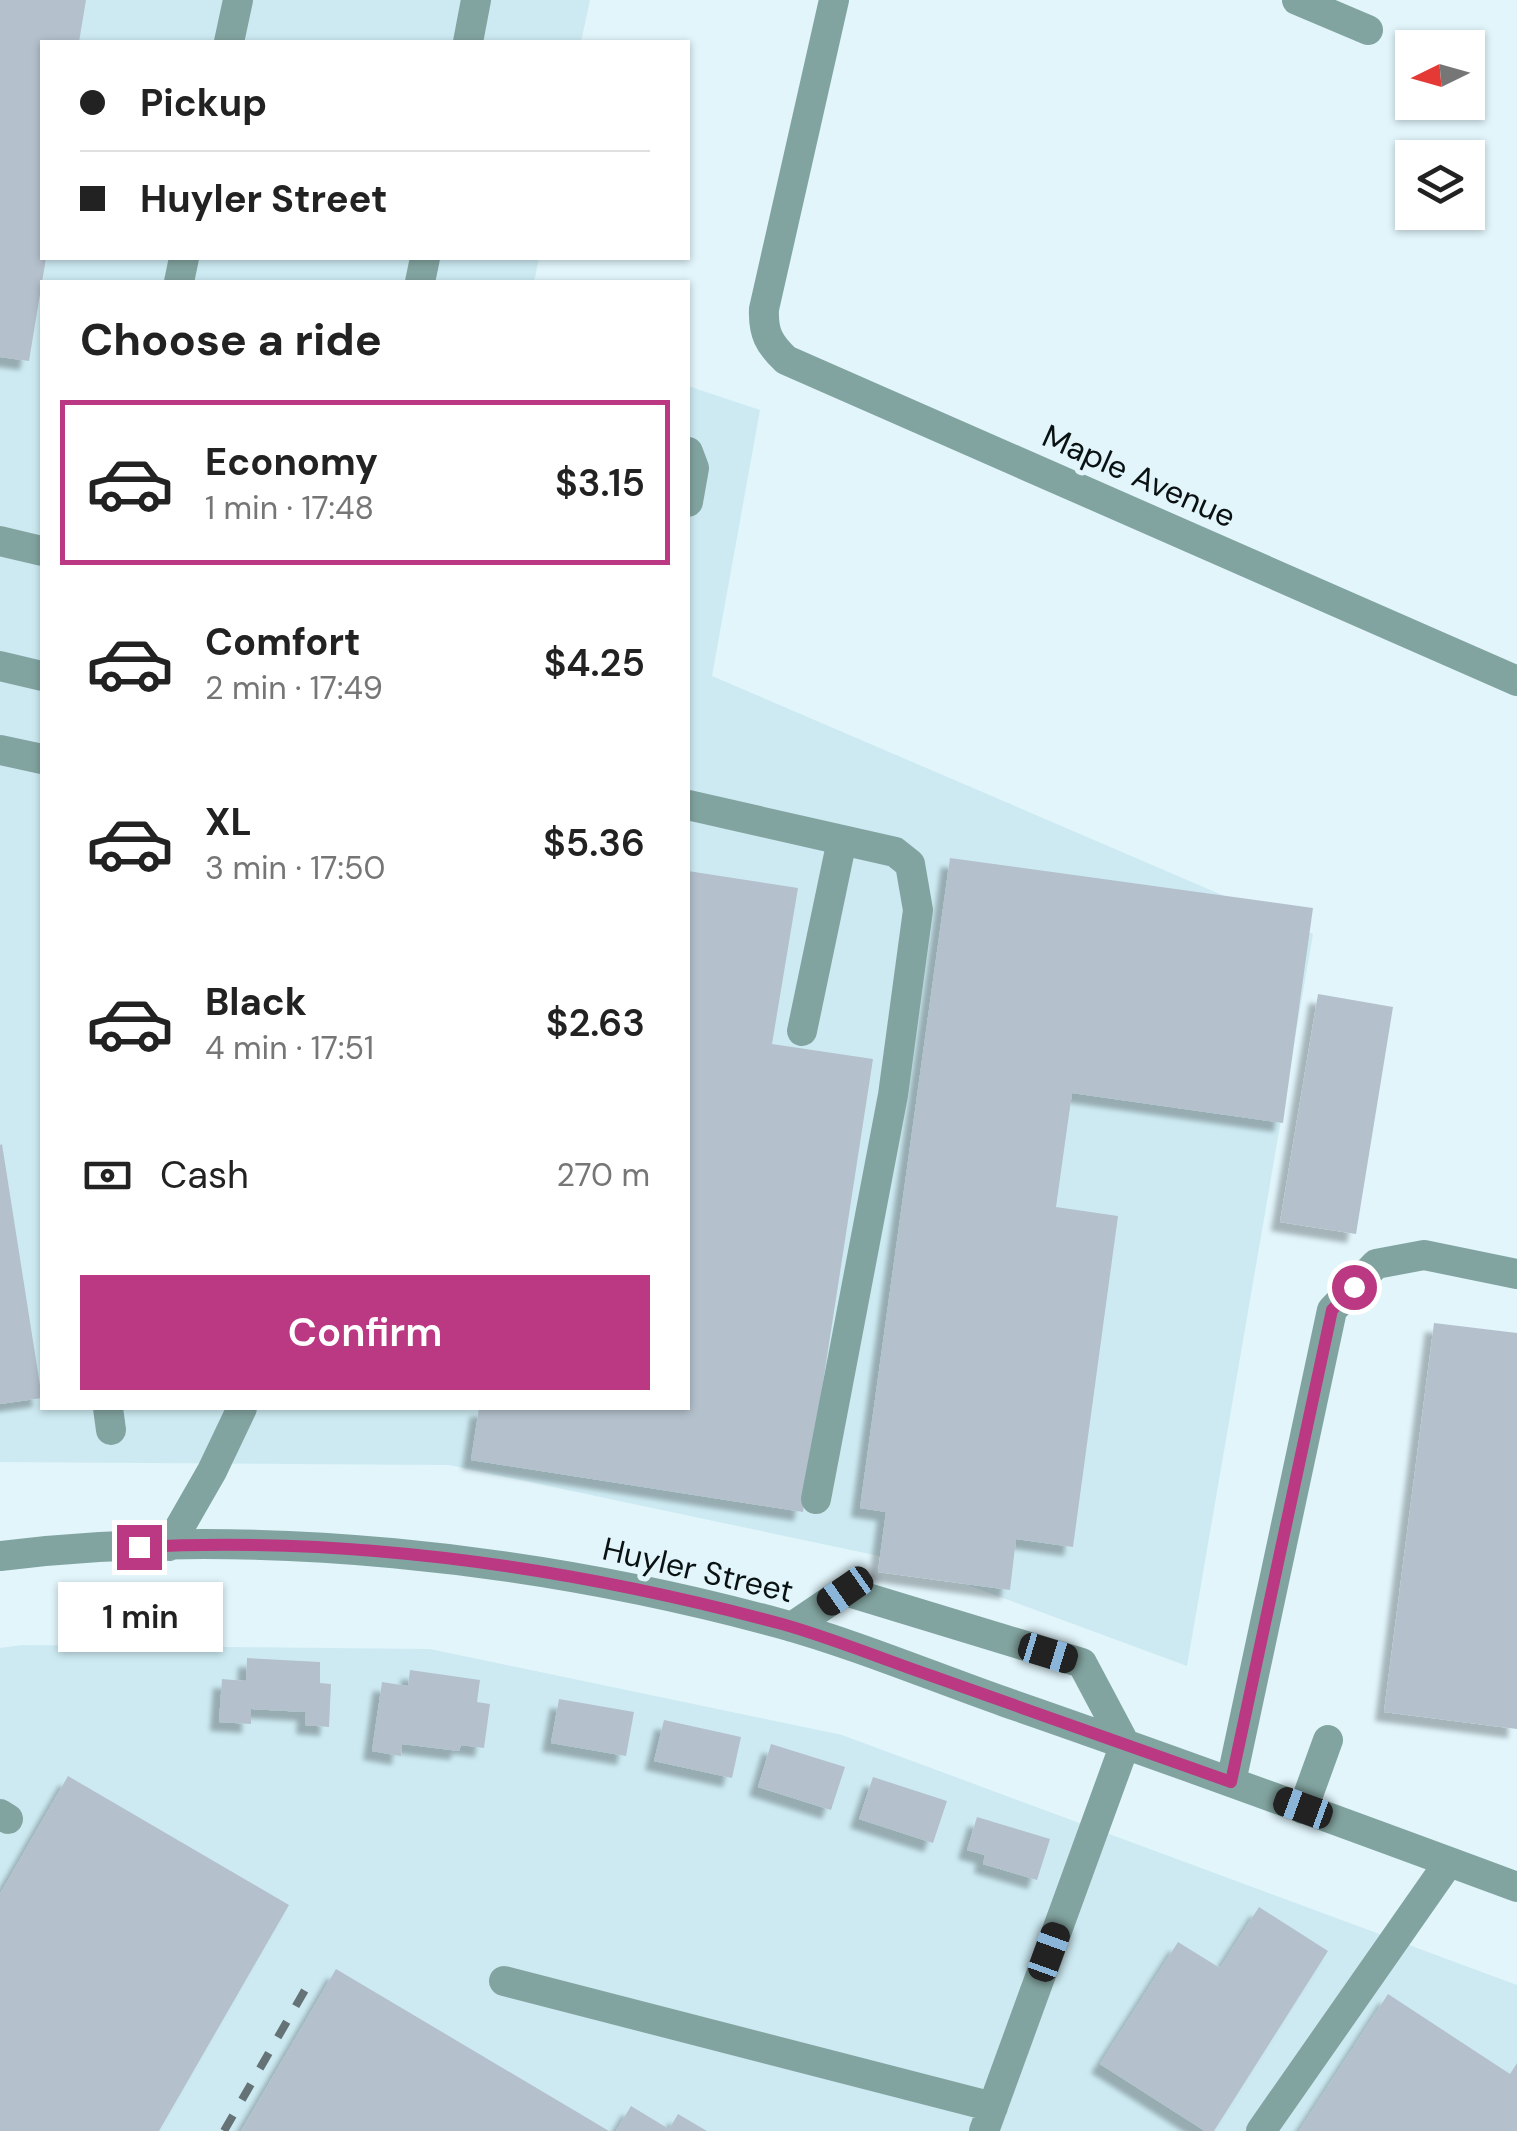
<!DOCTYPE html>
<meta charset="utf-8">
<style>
body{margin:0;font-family:"DM Sans",sans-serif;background:#f6f6f6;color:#222;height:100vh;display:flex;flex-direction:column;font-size:38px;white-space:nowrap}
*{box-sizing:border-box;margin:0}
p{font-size:32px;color:#767676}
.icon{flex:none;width:55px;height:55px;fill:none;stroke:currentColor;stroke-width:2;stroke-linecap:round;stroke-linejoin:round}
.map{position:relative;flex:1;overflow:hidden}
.side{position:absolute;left:40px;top:280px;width:650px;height:1130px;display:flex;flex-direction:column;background:#fff;border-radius:0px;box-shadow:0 2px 8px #0004}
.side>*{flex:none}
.hud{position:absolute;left:40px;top:40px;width:650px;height:220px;border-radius:0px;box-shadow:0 2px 8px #0004;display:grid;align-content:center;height:220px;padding:0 40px;background:#fff}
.needle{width:65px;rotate:265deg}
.buttons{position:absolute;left:1395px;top:30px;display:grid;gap:20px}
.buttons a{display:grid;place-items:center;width:90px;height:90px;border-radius:0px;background:#fff;box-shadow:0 2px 8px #0004;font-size:50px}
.end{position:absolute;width:45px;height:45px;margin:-22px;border:12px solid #ba3982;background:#fff;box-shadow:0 0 0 5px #fff}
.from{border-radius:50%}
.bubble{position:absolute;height:70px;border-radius:0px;background:#fff;box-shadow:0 2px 8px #0004;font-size:32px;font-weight:600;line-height:70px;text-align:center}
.car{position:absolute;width:30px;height:60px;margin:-30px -15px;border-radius:12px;box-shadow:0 0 8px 2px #0007;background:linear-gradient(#222 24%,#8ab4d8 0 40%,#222 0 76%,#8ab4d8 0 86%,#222 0)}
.hud b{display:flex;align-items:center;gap:35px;height:95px;font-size:38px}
.hud b+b{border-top:2px solid #e0e0e0}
.hud i{width:25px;height:25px;background:#222}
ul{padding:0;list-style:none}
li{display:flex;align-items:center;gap:30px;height:165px;margin:0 20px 15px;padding:0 20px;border:5px solid transparent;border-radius:0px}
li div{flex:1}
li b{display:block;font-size:38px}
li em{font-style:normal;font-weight:600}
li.current{border-color:#ba3982}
li>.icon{width:90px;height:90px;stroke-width:1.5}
h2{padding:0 40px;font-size:45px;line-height:120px}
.pay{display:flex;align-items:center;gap:25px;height:110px;padding:0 40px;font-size:38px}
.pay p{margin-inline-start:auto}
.action{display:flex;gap:20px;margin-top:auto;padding:20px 40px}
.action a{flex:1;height:115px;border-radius:0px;background:#ba3982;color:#fff;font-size:40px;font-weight:600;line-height:115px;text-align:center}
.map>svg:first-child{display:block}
</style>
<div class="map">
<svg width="1517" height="2131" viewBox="0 0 1517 2131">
<defs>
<filter id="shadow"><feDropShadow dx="-9" dy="9" stdDeviation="2.5" flood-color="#0004"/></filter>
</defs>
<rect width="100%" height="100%" fill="#e1f5fb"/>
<!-- built -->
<path fill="#cdeaf2" d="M0,0H590L581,42H42V258H539L534,282H42V1408H688V386L760,410L712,676L1313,934L1187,1666L903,1561L449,1465L0,1462Z
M22,1645L430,1649L842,1735L1517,1985V2131H0V1648Z"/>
<!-- building -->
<path fill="#b4c1cd" filter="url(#shadow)" d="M0,0H86L79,42H42V258H46L29,361L0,357Z
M950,858L1313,908L1283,1123L1072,1093L1056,1207L1118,1216L1073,1547L1016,1539L1010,1590L878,1572L886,1512L860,1508Z
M688,871L798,888L772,1044L873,1059L803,1512L471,1460L479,1408H688Z
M1318,994L1393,1007L1356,1234L1280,1222Z
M2,1144L42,1398L0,1404V1145Z
M1434,1323L1517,1333V1729L1384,1712Z
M247,1658L320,1662V1683L331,1684L329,1727L305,1725L306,1712L251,1709V1724L219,1722L222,1679L246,1681Z
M410,1670L480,1680L477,1702L490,1704L484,1748L461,1745L459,1751L402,1744L401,1756L372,1751L382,1682L408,1686Z
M559,1699L634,1712L626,1756L551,1743Z
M664,1720L741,1737L732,1778L654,1761Z
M771,1744L845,1767L831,1810L758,1787Z
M68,1776L289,1905L159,2131H0V1894Z
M873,1777L947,1801L933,1843L859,1819Z
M977,1817L1050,1839L1037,1880L983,1864L985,1855L967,1850Z
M1259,1907L1328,1951L1214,2131H1205L1100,2064L1178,1942L1220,1968Z
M336,1969L609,2131H241Z
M1388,1994L1510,2074L1517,2063V2131H1299Z
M631,2106L669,2129L678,2114L707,2131H616Z"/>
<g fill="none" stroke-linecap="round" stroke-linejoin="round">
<!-- minor -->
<path stroke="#82a4a0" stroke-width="30" d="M834,0L764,309C763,333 769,344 786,360L1517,681
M1297,0L1368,30
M229,42L238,0
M468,42L476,0
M179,282L184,258
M420,282L425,258
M688,452L694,468L688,502
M0,541L42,551
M0,666L42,676
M0,750L42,759
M688,805L895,852L910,864L918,910L893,1095L816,1499
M802,1031L842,840
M108,1408L111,1430
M169,1546L212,1471L242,1408
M0,1556C253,1525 537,1557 782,1624C857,1645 931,1676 1005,1702C1176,1761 1347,1824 1517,1887
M792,1627L845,1591L1082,1663L1125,1744
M1231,1782L1332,1310L1376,1264L1424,1255L1517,1274
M1303,1809L1328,1740
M0,1814L8,1819
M504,1981L993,2107
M984,2131L1125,1744
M1261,2131L1449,1862"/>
<!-- rail -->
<path stroke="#667376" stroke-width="8" stroke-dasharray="18 18" stroke-linecap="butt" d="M224,2131L309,1983"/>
</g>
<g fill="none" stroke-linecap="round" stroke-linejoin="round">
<!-- route -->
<path stroke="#ba3982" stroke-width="12" d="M139,1547C354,1536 574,1568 782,1624C832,1638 882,1659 932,1676C1031,1711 1131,1746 1231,1782L1332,1310L1354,1287"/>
</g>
<g text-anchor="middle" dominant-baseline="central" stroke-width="10" stroke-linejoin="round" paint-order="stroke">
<!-- street labels -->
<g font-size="32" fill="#0a1112" stroke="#e1f5fb">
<text transform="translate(1139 476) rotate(24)">Maple Avenue</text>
<text transform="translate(698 1570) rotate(13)">Huyler Street</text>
</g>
</g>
</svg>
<div class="buttons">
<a><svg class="needle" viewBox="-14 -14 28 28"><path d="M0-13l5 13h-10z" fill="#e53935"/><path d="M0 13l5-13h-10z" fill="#767676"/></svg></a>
<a><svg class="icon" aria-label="layers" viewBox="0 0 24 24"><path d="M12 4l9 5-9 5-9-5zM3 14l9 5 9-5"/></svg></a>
</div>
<i class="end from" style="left:1354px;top:1287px"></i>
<i class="end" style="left:139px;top:1547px"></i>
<div class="bubble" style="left:58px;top:1582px;width:165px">1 min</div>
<i class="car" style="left:845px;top:1591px;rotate:235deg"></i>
<i class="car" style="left:1048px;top:1653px;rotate:107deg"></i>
<i class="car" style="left:1303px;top:1808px;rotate:290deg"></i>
<i class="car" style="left:1049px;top:1952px;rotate:20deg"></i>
<div class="hud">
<b><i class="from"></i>Pickup</b>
<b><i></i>Huyler Street</b>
</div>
<section class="side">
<h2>Choose a ride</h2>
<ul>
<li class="current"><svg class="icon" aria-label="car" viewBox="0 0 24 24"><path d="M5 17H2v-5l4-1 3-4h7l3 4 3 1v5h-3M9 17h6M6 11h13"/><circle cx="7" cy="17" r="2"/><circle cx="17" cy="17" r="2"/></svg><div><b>Economy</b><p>1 min · 17:48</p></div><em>$3.15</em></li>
<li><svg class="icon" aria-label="car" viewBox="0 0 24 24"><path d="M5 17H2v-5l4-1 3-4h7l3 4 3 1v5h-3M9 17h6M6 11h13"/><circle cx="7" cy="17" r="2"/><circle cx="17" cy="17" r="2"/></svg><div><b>Comfort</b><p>2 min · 17:49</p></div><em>$4.25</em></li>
<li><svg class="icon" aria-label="car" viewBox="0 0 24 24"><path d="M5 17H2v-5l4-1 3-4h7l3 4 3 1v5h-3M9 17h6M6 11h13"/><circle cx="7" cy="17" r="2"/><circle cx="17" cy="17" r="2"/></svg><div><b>XL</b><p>3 min · 17:50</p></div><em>$5.36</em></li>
<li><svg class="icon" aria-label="car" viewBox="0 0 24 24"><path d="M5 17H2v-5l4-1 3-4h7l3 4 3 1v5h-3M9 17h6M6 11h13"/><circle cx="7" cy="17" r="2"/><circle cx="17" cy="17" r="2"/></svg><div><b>Black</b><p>4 min · 17:51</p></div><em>$2.63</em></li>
</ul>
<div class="pay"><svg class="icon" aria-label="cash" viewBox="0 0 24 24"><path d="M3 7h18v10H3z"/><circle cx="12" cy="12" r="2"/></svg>Cash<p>270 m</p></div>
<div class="action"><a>Confirm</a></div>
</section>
</div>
